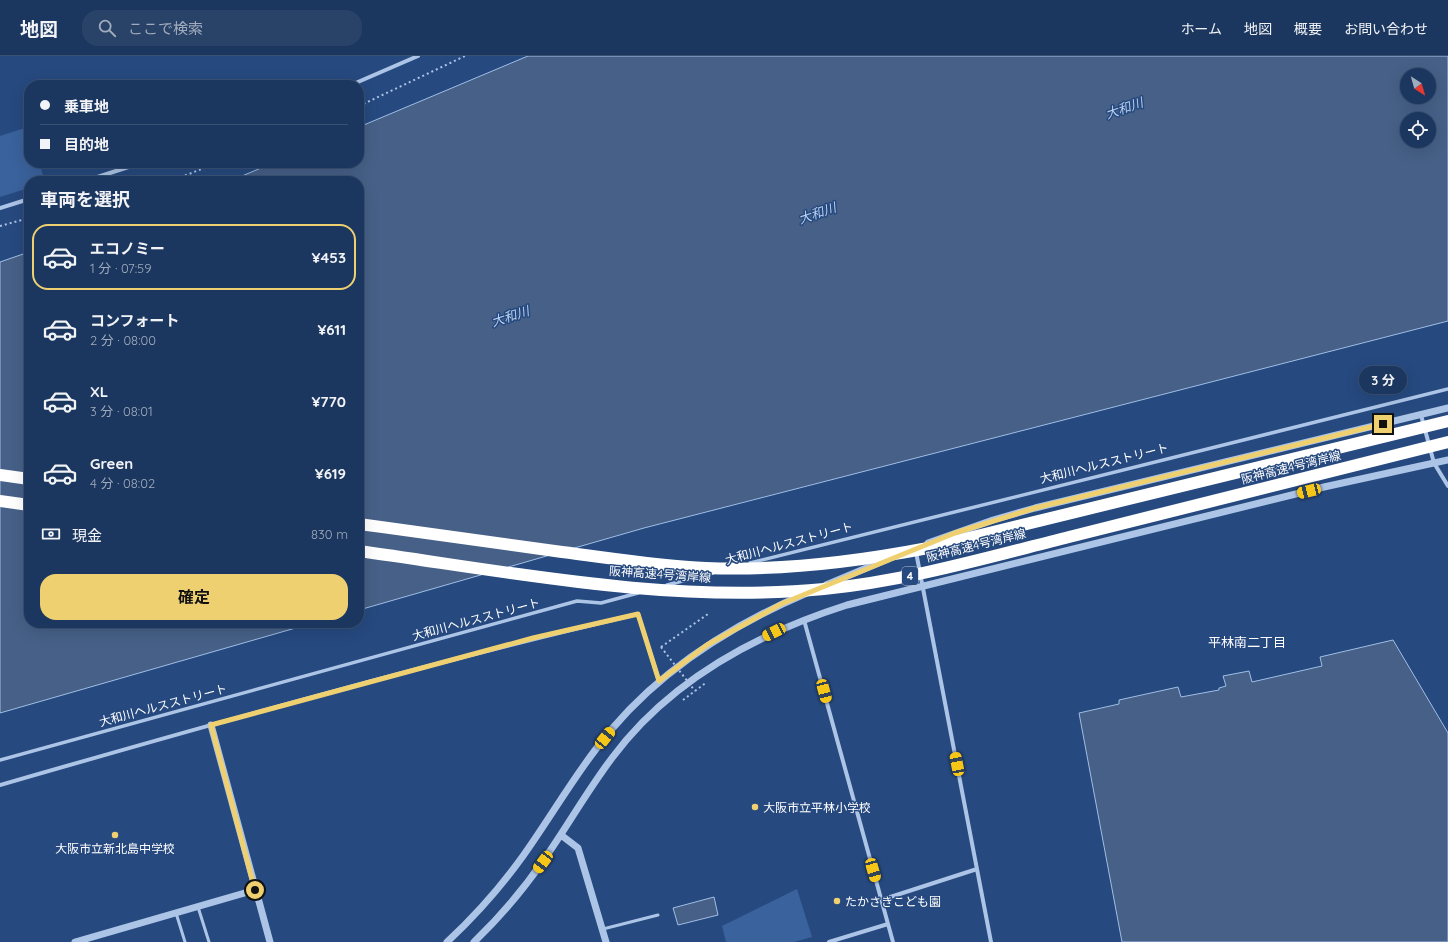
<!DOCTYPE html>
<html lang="ja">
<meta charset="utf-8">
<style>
body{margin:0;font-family:Quicksand,"Noto Sans JP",sans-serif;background:#294268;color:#f1f3f6;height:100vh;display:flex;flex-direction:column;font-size:15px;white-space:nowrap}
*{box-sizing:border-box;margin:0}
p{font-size:13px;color:#a0acbd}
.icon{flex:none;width:22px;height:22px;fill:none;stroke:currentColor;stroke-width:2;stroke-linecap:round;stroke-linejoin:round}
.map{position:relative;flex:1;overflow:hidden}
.side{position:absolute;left:24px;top:120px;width:340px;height:452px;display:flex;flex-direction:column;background:#1c375f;border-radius:16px;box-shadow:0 4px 16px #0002,0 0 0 1px #3a5174}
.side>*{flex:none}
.hud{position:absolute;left:24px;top:24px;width:340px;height:88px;border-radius:16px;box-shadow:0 4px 16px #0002,0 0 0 1px #3a5174;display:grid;align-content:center;height:88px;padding:0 16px;background:#1c375f}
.needle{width:26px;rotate:143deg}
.controls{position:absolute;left:1400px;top:12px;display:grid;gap:8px}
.controls a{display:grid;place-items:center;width:36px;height:36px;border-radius:50%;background:#1c375f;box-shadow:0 4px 16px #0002,0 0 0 1px #3a5174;font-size:20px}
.end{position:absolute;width:18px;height:18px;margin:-9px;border:5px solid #efd071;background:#111;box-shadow:0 0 0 2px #111}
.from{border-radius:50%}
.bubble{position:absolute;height:28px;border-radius:14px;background:#1c375f;box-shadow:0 4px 16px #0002,0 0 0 1px #3a5174;font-size:13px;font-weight:700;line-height:28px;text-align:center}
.car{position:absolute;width:12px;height:24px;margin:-12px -6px;border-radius:5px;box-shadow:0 0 3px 1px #0007;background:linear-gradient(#f5c518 24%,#345 0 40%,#f5c518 0 76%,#345 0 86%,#f5c518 0)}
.hud b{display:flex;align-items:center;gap:14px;height:38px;font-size:15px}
.hud b+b{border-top:1px solid #3a5174}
.hud i{width:10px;height:10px;background:#f1f3f6}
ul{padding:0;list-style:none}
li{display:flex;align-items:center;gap:12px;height:66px;margin:0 8px 6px;padding:0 8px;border:2px solid transparent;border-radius:16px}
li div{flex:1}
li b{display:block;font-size:15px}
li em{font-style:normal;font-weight:700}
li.current{border-color:#efd071}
li>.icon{width:36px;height:36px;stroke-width:1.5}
h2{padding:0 16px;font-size:18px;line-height:48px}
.pay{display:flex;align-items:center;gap:10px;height:44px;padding:0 16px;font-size:15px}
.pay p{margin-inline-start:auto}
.button{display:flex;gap:8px;margin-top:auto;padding:8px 16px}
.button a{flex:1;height:46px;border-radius:16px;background:#efd071;color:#111;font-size:16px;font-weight:700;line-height:46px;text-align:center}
header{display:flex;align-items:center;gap:24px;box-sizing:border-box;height:56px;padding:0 20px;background:#1c375f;border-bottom:1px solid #3a5174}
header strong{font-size:19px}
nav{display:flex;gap:22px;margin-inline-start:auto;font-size:14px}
.search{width:280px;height:36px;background:#294268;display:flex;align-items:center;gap:10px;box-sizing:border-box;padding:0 14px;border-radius:16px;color:#a0acbd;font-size:15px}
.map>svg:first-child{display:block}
</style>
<header>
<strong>地図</strong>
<div class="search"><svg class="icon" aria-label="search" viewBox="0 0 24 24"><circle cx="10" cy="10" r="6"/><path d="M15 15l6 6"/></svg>ここで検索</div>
<nav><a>ホーム</a><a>地図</a><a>概要</a><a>お問い合わせ</a></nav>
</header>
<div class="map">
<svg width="1448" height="886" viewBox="0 0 1448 886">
<rect width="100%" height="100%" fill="#26497f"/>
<!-- green -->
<path fill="#3a629c" d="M28,71L29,107H39L45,125H29V132L0,141V80Z
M797,833L812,881L794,886H726L722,870Z"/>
<!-- water -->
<path fill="#466087" stroke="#a0bee6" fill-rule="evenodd" d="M528,0H1448V265L644,472L359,554V125H230L273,107H359V71ZM1407,19H1429V41H1407ZM1407,63H1429V85H1407Z
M29,196V567H313L0,657V206Z
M1393,584L1448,677V886H1122L1079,657L1119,648V644L1178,631L1181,641L1219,634V632L1226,630L1223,620L1249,615L1252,626L1322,610L1320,601Z
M714,841L718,859L678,869L673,852Z"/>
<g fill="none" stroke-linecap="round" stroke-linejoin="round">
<!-- path -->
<path stroke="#acc4e6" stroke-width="2" stroke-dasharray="2 3" stroke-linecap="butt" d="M359,50L465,0
M171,125L217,107
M0,170L29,162
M661,591L708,558
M683,644L707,626"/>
<!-- service -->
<path stroke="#acc4e6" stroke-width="3" d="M198,851L209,886
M176,857L185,886
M603,873L658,859"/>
<!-- pedestrian -->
<path stroke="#acc4e6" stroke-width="3.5" d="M750,507L1448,333
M667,529L713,517
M0,704L577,545L601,547L638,537"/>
<!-- minor -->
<path stroke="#acc4e6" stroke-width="4" d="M351,29L418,0
M85,125L141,107
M0,152L29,143
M1421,359L1434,407L1448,430
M916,496L991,886
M804,564L893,886
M0,729C212,668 424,608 638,558L659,625
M881,844L977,813
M829,886L888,868"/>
<!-- tertiary -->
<path stroke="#acc4e6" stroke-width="7" d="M928,487L993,464L1035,452L1448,352
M826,529L888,503
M211,669L270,886
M561,779L578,792L606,886
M75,886L255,834
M447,886C475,860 500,832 523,800C548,765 570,727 596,693C650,620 725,572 807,537
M474,886C500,861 523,834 543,805C567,771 587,735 612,702C670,624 756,578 847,549L1324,431L1448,404"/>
<!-- motorway -->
<path stroke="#fff" stroke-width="12" d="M0,419L29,423
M0,445L29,449"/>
<!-- path-bridge -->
<path stroke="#acc4e6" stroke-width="2" stroke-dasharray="2 3" stroke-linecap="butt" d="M661,591L695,635"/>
<!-- motorway-bridge -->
<path stroke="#fff" stroke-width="12" d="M359,468C427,477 495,487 562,496C610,502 658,510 706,512C781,515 855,506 928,492L1448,365
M359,495C511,516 670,548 824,533C907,525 989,501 1069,481C1196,449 1322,417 1448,386"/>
</g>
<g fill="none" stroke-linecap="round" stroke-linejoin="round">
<!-- route -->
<path stroke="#efd071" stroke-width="5" d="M255,834L211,669L533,582L638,558L659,625L707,589L781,548L955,477L1035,452L1383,368"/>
</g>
<!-- markers -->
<g fill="#efd071" stroke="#26497f" stroke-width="1.5">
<circle cx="755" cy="751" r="4"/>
<circle cx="115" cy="779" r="4"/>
<circle cx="837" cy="845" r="4"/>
</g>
<g text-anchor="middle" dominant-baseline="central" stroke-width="3" stroke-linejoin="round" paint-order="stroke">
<!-- shield labels -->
<rect fill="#26497f" stroke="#bec8d9" stroke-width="1" x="902" y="511" width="16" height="18" rx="3"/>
<g font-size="11" font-weight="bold" fill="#fff">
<text x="910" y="520">4</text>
</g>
<!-- street labels -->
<g font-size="12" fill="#fff" stroke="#26497f">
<text transform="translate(1104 407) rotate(-14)">大和川ヘルスストリート</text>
<text transform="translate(1291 411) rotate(-14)">阪神高速4号湾岸線</text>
<text transform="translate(789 487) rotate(-15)">大和川ヘルスストリート</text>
<text transform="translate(976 489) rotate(-14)">阪神高速4号湾岸線</text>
<text transform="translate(660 518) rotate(4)">阪神高速4号湾岸線</text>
<text transform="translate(476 563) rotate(-15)">大和川ヘルスストリート</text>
<text transform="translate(163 649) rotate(-15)">大和川ヘルスストリート</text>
</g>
<!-- poi labels -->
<g font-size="12" fill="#fff" stroke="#26497f" text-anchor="start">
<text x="763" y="751">大阪市立平林小学校</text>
<text x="115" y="792" text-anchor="middle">大阪市立新北島中学校</text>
<text x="845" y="845">たかさきこども園</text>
</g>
<!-- water labels -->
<g font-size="13" font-style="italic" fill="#b7ceed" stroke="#26497f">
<text transform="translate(1124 52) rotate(-19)">大和川</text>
<text transform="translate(817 157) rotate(-19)">大和川</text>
<text transform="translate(510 260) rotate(-18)">大和川</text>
</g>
<!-- neighbourhood labels -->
<g font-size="13" fill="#fff" stroke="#26497f">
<text x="1247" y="586">平林南二丁目</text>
</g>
</g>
</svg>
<div class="controls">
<a><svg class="needle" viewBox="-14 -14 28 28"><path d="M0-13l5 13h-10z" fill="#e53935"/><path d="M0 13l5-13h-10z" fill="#a0acbd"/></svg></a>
<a><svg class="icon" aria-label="locate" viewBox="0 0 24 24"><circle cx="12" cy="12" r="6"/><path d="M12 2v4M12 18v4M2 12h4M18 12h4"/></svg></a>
</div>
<i class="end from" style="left:255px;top:834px"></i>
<i class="end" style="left:1383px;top:368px"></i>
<div class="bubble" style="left:1359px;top:310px;width:48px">3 分</div>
<i class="car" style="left:1309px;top:435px;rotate:256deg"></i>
<i class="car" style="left:774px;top:576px;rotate:244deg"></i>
<i class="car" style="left:824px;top:635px;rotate:165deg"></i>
<i class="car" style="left:605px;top:682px;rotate:39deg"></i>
<i class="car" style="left:957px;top:708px;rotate:349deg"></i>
<i class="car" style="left:543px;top:806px;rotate:217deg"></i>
<i class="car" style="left:873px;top:814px;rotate:164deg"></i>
<div class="hud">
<b><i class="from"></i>乗車地</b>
<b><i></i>目的地</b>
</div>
<section class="side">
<h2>車両を選択</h2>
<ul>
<li class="current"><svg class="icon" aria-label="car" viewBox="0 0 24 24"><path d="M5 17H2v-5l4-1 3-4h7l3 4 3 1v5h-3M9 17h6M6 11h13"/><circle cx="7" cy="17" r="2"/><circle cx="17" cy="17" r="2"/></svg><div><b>エコノミー</b><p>1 分 · 07:59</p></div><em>¥453</em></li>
<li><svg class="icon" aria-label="car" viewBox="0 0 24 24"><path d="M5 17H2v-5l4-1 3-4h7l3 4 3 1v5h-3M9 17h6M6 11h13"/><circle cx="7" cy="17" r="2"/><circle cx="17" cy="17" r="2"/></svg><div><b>コンフォート</b><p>2 分 · 08:00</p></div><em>¥611</em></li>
<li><svg class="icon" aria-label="car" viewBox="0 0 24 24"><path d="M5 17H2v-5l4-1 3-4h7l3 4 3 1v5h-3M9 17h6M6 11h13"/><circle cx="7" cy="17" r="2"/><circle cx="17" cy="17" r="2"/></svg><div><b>XL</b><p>3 分 · 08:01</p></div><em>¥770</em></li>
<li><svg class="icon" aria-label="car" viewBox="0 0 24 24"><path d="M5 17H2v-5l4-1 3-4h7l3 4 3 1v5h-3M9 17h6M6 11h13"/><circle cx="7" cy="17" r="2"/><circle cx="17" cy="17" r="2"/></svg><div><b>Green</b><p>4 分 · 08:02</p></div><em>¥619</em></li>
</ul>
<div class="pay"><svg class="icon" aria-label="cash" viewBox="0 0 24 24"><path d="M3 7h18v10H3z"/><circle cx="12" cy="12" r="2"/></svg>現金<p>830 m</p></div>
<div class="button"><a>確定</a></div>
</section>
</div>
